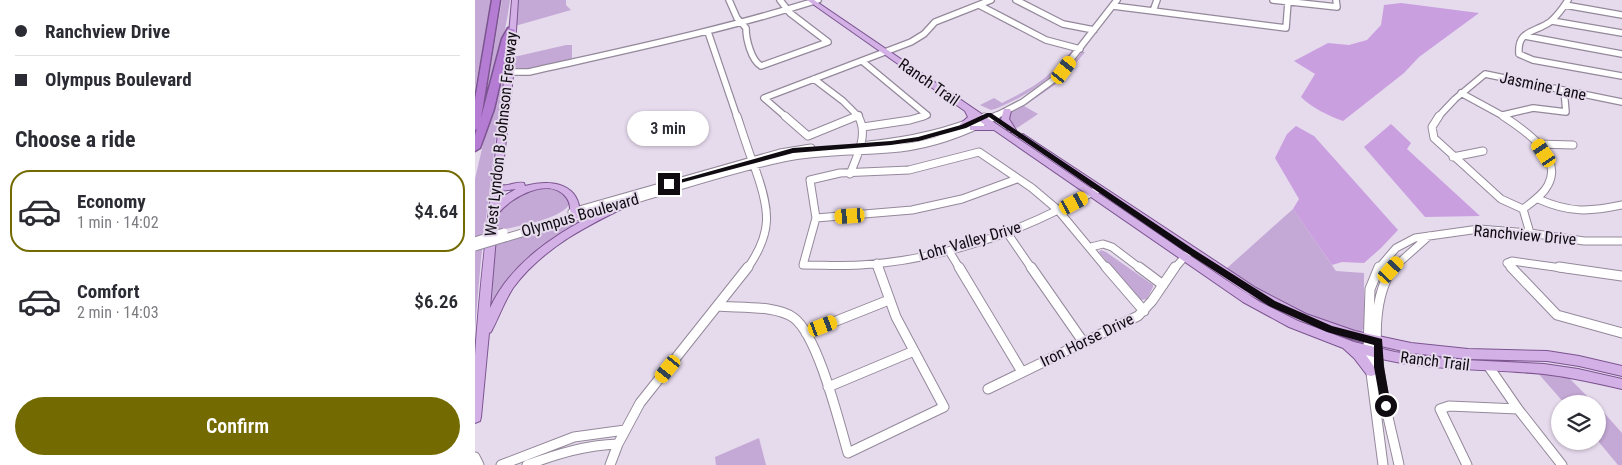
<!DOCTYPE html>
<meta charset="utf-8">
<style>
body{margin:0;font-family:"Roboto Condensed",sans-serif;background:#f2f2f3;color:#2b2b33;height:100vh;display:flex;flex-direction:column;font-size:19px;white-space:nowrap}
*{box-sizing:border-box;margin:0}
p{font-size:16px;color:#7c7c81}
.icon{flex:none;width:28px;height:28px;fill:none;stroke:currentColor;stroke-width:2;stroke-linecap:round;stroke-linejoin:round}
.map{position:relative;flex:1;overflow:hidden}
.panel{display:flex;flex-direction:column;background:#fff;width:475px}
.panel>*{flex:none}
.top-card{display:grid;align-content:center;height:110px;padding:0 15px;background:#fff}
.buttons{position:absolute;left:1076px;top:395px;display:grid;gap:10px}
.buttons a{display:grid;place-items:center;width:55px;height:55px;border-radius:50%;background:#fff;box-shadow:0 1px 4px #0004;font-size:25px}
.end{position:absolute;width:22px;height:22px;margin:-11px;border:6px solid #0f0b11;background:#fff;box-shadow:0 0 0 2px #fff}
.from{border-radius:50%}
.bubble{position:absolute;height:35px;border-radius:18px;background:#fff;box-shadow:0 1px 4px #0004;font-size:16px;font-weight:600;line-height:35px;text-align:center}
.car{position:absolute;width:15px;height:30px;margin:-15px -8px;border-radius:6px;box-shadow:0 0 4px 1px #0007;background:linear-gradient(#f5c518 24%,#345 0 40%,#f5c518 0 76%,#345 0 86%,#f5c518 0)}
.top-card b{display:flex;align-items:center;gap:18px;height:48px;font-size:19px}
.top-card b+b{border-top:1px solid #e1e1e2}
.top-card i{width:12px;height:12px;background:#2b2b33}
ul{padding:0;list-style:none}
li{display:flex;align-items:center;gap:15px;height:82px;margin:0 10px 8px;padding:0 5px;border:2px solid transparent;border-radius:20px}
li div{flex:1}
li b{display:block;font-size:19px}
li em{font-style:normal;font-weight:600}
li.on{border-color:#736a01}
li>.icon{width:45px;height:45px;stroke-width:1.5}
h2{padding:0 15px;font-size:22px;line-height:60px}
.button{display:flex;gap:10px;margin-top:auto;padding:10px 15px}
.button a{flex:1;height:58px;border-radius:30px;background:#736a01;color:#fff;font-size:20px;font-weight:600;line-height:58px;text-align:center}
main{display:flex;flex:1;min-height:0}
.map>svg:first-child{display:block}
</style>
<main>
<section class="panel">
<div class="top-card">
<b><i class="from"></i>Ranchview Drive</b>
<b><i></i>Olympus Boulevard</b>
</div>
<h2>Choose a ride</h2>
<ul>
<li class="on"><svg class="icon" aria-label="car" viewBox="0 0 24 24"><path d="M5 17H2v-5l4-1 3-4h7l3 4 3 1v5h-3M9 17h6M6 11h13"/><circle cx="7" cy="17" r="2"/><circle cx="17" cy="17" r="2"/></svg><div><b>Economy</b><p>1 min · 14:02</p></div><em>$4.64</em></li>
<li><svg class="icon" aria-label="car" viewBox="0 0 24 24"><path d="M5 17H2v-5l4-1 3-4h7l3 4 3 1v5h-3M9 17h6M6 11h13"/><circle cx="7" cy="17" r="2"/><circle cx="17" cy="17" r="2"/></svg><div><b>Comfort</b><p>2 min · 14:03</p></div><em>$6.26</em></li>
</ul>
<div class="button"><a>Confirm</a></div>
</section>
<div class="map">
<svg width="1147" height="465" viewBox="0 0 1147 465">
<rect width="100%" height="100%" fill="#e6daed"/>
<!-- green -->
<path fill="#c4a8d5" d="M0,0H17L0,89Z
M27,0H35C30,38 19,75 8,112Z
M43,0H91V5L96,10L40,26Z
M91,45H97V58L94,60L49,70L38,69L39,57Z
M597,50L599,51C578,79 552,96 520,109L516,110L505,105L519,98L527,103C561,86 573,79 597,50Z
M607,52H610L587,80L549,106L563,114L542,128L535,123L533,118L536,111C565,96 588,78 607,52Z
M25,71H29L6,259L0,328V179Z
M62,188C76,189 88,190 95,203C87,220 41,226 22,231L23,208L26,204Z
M818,209L861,271L889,273V329L885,332L839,320L785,292L751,269Z
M114,216L115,217L83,237L14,310L19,243Z
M626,250L631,252L678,285V287L672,299L666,300L659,294L624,252Z
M1062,372L1090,374L1120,404H1090Z
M1123,406L1147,433V465H1143L1123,441Z
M284,438L291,465H241L240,457Z"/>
<!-- forest -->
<path fill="#c99fe0" d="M926,3L1004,13L944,57L929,73L868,121C854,116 837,108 826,97L840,74L819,61L853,43L874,45L892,40L906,25L909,5Z
M916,124L936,143L932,149L1005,216L950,217L889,147Z
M821,126L839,136L923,230L906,248L889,263L867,262L857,265L818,209L824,199L800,158L812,134Z"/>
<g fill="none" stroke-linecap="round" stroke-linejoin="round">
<!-- minor-far2 casing -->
<g stroke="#94899b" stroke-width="8">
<path id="minor-far2" d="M254,0L262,18L271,28C271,39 276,60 286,66L353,42L315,13L305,0
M541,0L588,24L619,30
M682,0L678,11L811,28L813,2
M798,0L862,7L861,0
M1093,0C1088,8 1082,16 1075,22C1059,33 1042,30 1044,54L1058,60L1147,76
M504,5L571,40L605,49
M1090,5L1147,15
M638,6L678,11
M1077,21L1147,33
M233,32L262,117
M1050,36L1147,54
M387,61L452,115
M34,69L39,72H54C151,50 248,30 343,0
M339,79L368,101L384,117
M986,93L1030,117
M1028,115L1058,108L1091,112L1089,90
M311,117L289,98L436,42L449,34L460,22L516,0
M379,117L384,115
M444,117L452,115
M519,117L548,102L582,77L642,0
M963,117L980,99L1010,74L1147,102"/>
</g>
<!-- minor-far1 casing -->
<g stroke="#94899b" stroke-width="9">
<path id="minor-far1" d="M262,116C268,134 274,153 281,171C295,211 298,232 272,269
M310,116L333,136L382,116
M964,116L957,127L959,138L1026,199L1048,209
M1028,116C1048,129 1089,156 1073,185C1068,195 1057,202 1048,209L1055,233
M388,127L435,120L449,116
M1063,144L1098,145
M393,145C434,141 472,133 509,117
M504,152L557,188L583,210C523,240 453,261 385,265C366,266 347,265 328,265L341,218L335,180L365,173L434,170Z
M978,157L1008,151
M375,174C382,156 394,134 383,116
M1063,199C1095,213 1114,212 1147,205
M151,202C203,187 255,169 308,158C347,150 385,152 425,148C459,144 491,132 521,116
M583,210L632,269
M583,210L622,190
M97,212L305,153L336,148
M341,218L437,210L487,199L542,179
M533,234L557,269
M30,238L140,205
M616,247L628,244L637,247L666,269
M474,251L485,269
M402,263L403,269
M1032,263L1038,269
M1032,263L1037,261L1094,269
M699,269L714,252
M903,269L921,248L940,238L1004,229L1055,233L1109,241H1147
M917,269L954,236"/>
</g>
<!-- minor casing -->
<g stroke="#94899b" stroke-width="11">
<path id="minor" d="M484,267L547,372
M556,267L609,343
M631,267L669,311
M664,267L688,285
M904,267L895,289L893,350L908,465
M918,267C883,320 912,408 924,465
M1036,267L1082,315L1147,333
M1084,267L1147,276
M243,306C264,308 302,305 319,318C343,336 364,422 373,453L469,407L421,317L403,267
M331,333L414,300
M1014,367L1043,409L1087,465
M353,387L439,351
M513,389L663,316L677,301L700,267
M0,457L4,465
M26,465L99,437L150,430
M52,465C82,454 111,445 143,444
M135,465L143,444L165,403L273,267
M992,465L965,409L974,406L1043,409"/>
</g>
<!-- major casing -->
<g stroke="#7b5490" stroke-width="2">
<path id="major" d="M37,0H43L38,76L26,185C33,187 41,181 49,183L50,186C77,179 106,183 105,217L100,220L97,219C94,212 97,204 91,197C74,176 35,197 23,214L15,308C35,264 79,235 120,214C132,208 144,201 156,198L161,201L159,203C115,224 68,247 38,288C29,302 24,317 16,332L14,333L6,417L5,421L0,423C0,400 0,377 0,355C8,236 27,119 37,0ZM41,189L24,199L25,191Z
M332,0H339L748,278L785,302L823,321L879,342L920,352L970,359L1069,364L1103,369L1147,379V389C1121,383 1095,377 1069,374C1007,368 951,372 891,355L902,371L900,375L896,376L892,375L879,358L868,348L814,327L768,302L519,130H495V126H511L501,118L491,128H485V124L493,117L490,111Z
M529,109H535L536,111L534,119L541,130L540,132H534L526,119Z
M548,134L781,288L831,314L880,331L936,343L993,349L1072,351L1104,356L1147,366V376L1104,366L1072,361L993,359L936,353L880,340L823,320L773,294L545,139L544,137Z"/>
</g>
<!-- highway casing -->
<g stroke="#7b5490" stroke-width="3">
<path id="highway" d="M17,0H25L6,118L27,39L33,28L40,30L35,39L19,109L5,148L0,151V135L2,129L0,130V100Z"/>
</g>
<!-- minor-far2 -->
<use href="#minor-far2" stroke="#fff" stroke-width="5.5"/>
<!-- minor-far1 -->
<use href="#minor-far1" stroke="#fff" stroke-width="7"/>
<!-- minor -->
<use href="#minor" stroke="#fff" stroke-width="9"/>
<!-- major -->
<use href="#major" fill="#d3b0e5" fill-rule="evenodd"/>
<!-- highway -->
<use href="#highway" fill="#b57cd4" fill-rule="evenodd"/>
<!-- minor-bridge casing -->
<g stroke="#94899b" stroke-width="9" stroke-linecap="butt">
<path id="minor-bridge" d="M0,241L29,232
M0,247L30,238"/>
</g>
<!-- minor-bridge -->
<use href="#minor-bridge" stroke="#fff" stroke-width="7"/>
</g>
<!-- route -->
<path fill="#0f0b11" d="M512,113H516L718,249L800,301L857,326L907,339L909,367L916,406L915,410H907L906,406L899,367V345L852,332L794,306L712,253L514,117L491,128L444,141L416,145L318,153L194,186L190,184L318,148L416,141L443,137L486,125Z"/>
<g text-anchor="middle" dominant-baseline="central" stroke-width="4" stroke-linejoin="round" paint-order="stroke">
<!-- street labels -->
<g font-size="16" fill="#0f0b11" stroke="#e6daed">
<text transform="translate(454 82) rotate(35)">Ranch Trail</text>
<text transform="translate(1068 86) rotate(12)">Jasmine Lane</text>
<text transform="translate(26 134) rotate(-84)">West Lyndon B Johnson Freeway</text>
<text transform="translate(105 215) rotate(-16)">Olympus Boulevard</text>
<text transform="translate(1050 235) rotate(5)">Ranchview Drive</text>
<text transform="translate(495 241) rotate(-16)">Lohr Valley Drive</text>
<text transform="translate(612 340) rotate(-26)">Iron Horse Drive</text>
<text transform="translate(960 361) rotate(7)">Ranch Trail</text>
</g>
</g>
</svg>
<div class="buttons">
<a><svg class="icon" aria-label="layers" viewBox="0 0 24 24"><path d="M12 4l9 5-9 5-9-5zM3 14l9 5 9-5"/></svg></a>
</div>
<i class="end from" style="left:911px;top:406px"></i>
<i class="end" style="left:194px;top:184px"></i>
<div class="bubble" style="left:152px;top:111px;width:82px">3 min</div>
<i class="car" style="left:589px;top:70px;rotate:37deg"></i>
<i class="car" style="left:1069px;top:153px;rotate:326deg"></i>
<i class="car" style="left:599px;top:203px;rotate:62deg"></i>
<i class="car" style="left:375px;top:216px;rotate:266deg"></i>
<i class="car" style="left:916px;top:270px;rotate:42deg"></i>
<i class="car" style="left:348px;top:326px;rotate:69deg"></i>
<i class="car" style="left:193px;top:369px;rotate:219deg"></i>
</div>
</main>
